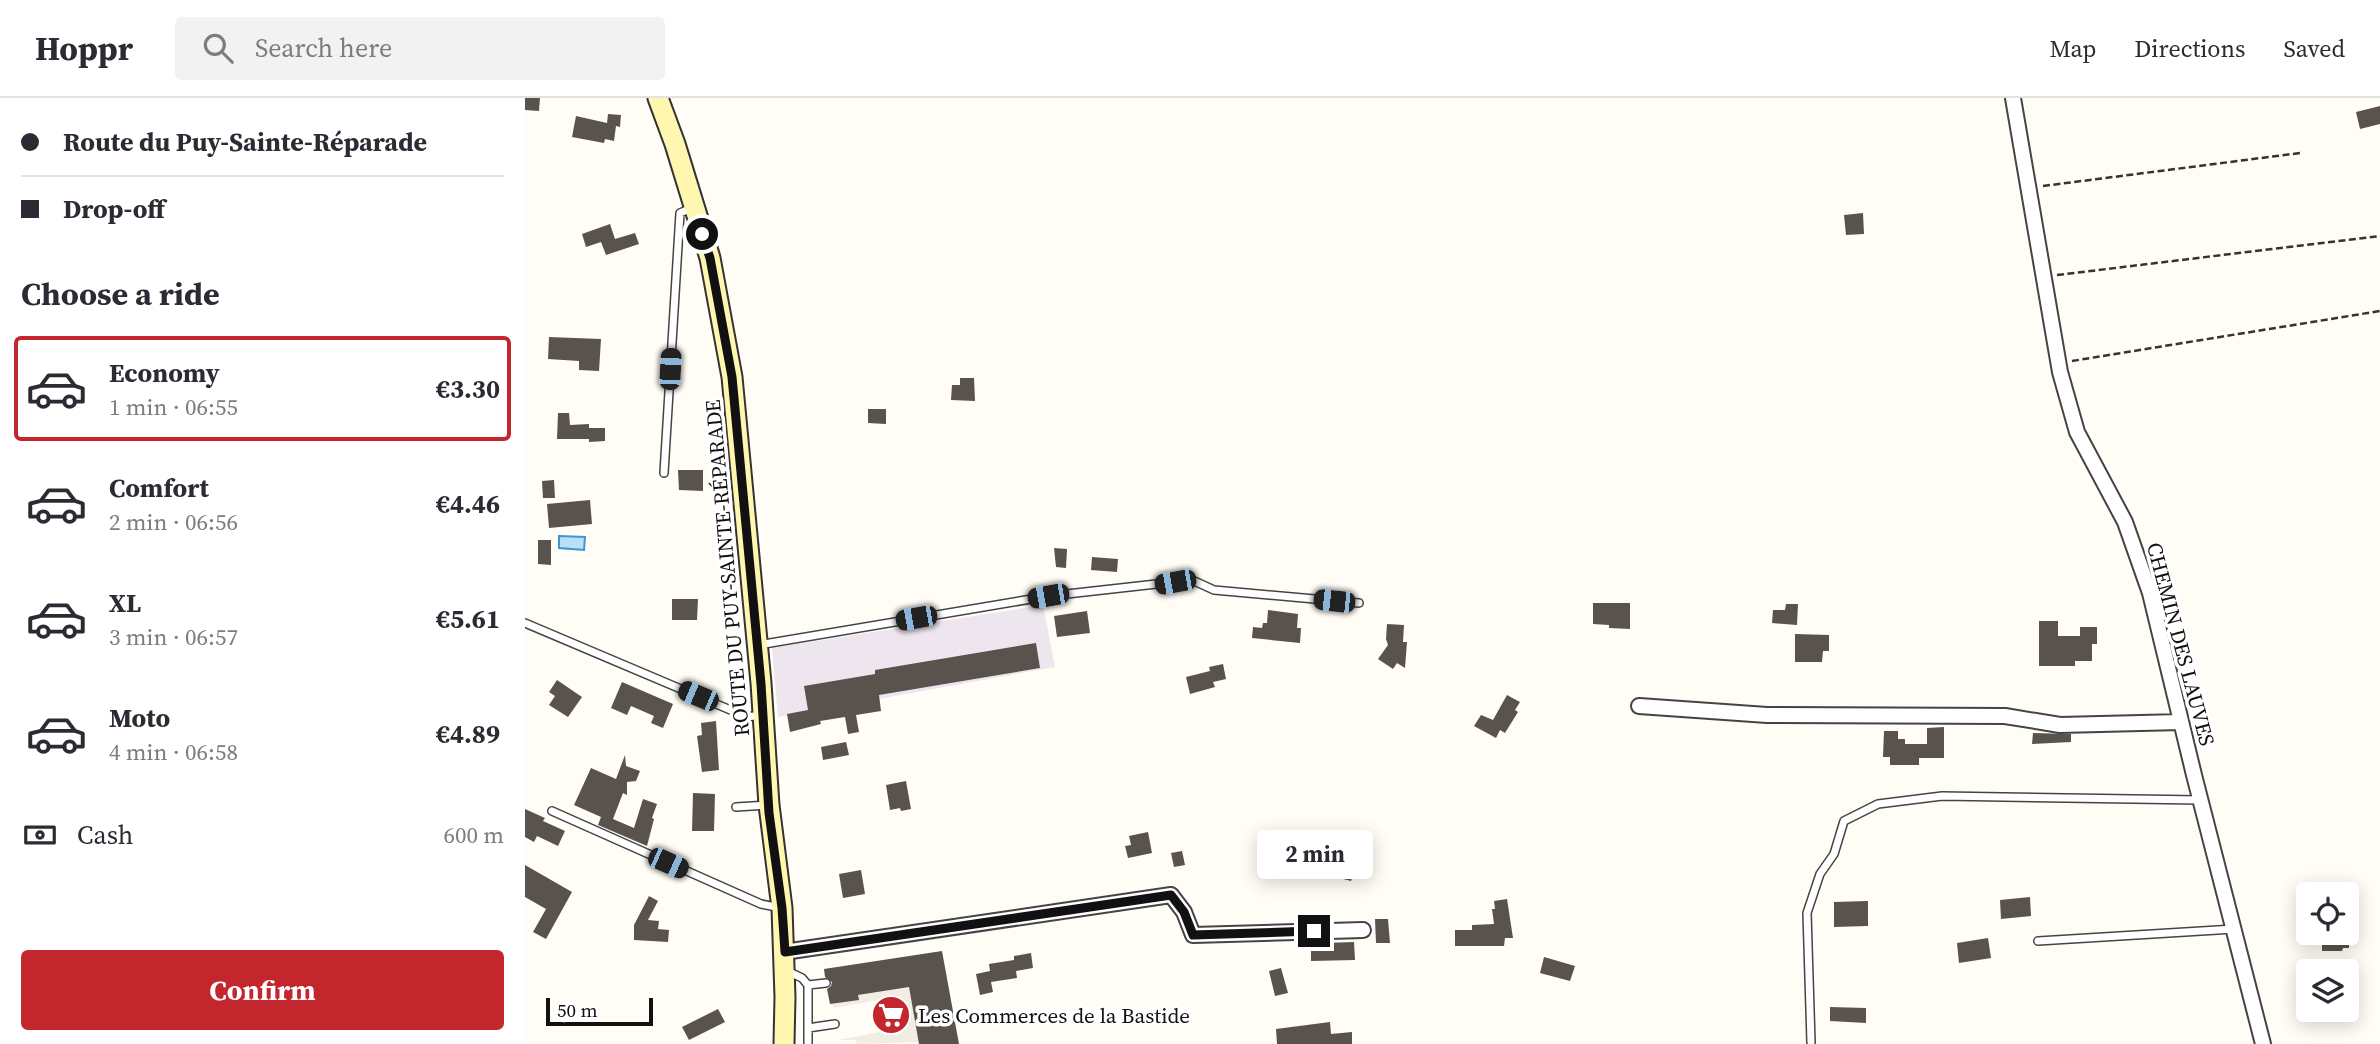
<!DOCTYPE html>
<meta charset="utf-8">
<style>
body{margin:0;font-family:"Source Serif 4",serif;background:#f2f2f3;color:#2b2b33;height:100vh;display:flex;flex-direction:column;font-size:26px;white-space:nowrap}
*{box-sizing:border-box;margin:0}
p{font-size:23px;color:#7c7c81}
.icon{flex:none;width:38px;height:38px;fill:none;stroke:currentColor;stroke-width:2;stroke-linecap:round;stroke-linejoin:round}
.map{position:relative;flex:1;overflow:hidden}
.sheet{display:flex;flex-direction:column;background:#fff;width:525px}
.sheet>*{flex:none}
.top-card{display:grid;align-content:center;height:154px;padding:0 21px;background:#fff}
.tools{position:absolute;left:1771px;top:784px;display:grid;gap:14px}
.tools a{display:grid;place-items:center;width:63px;height:63px;border-radius:7px;background:#fff;box-shadow:0 4px 18px #0003;font-size:35px}
.scale{position:absolute;left:21px;bottom:18px;width:107px;box-sizing:border-box;padding-left:7px;border:4px solid #111;border-top:0;font-size:19px;line-height:24px;white-space:nowrap;color:#111;-webkit-text-stroke:5px #fff;paint-order:stroke}
.end{position:absolute;width:32px;height:32px;margin:-16px;border:9px solid #111;background:#fff;box-shadow:0 0 0 4px #fff}
.from{border-radius:50%}
.bubble{position:absolute;height:49px;border-radius:7px;background:#fff;box-shadow:0 4px 18px #0003;font-size:23px;font-weight:700;line-height:49px;text-align:center}
.car{position:absolute;width:21px;height:42px;margin:-21px -10px;border-radius:9px;box-shadow:0 0 5px 2px #0007;background:linear-gradient(#222 24%,#8ab4d8 0 40%,#222 0 76%,#8ab4d8 0 86%,#222 0)}
.top-card b{display:flex;align-items:center;gap:24px;height:66px;font-size:26px}
.top-card b+b{border-top:2px solid #e1e1e2}
.top-card i{width:18px;height:18px;background:#2b2b33}
ul{padding:0;list-style:none}
li{display:flex;align-items:center;gap:21px;height:105px;margin:0 14px 10px;padding:0 7px;border:4px solid transparent;border-radius:7px}
li div{flex:1}
li b{display:block;font-size:26px}
li em{font-style:normal;font-weight:700}
li.on{border-color:#c4262e}
li>.icon{width:63px;height:63px;stroke-width:1.5}
h2{padding:0 21px;font-size:32px;line-height:84px}
.pay{display:flex;align-items:center;gap:18px;height:77px;padding:0 21px;font-size:26px}
.pay p{margin-inline-start:auto}
.primary-button{display:flex;gap:14px;margin-top:auto;padding:14px 21px}
.primary-button a{flex:1;height:80px;border-radius:7px;background:#c4262e;color:#fff;font-size:28px;font-weight:700;line-height:80px;text-align:center}
header{display:flex;align-items:center;gap:42px;box-sizing:border-box;height:98px;padding:0 35px;background:#fff;border-bottom:2px solid #e1e1e2}
header strong{font-size:33px}
nav{display:flex;gap:38px;margin-inline-start:auto;font-size:24px}
.search{width:490px;height:63px;background:#f2f2f3;display:flex;align-items:center;gap:18px;box-sizing:border-box;padding:0 24px;border-radius:7px;color:#7c7c81;font-size:26px}
main{display:flex;flex:1;min-height:0}
.map>svg:first-child{display:block}
</style>
<header>
<strong>Hoppr</strong>
<div class="search"><svg class="icon" aria-label="search" viewBox="0 0 24 24"><circle cx="10" cy="10" r="6"/><path d="M15 15l6 6"/></svg>Search here</div>
<nav><a>Map</a><a>Directions</a><a>Saved</a></nav>
</header>
<main>
<section class="sheet">
<div class="top-card">
<b><i class="from"></i>Route du Puy-Sainte-Réparade</b>
<b><i></i>Drop-off</b>
</div>
<h2>Choose a ride</h2>
<ul>
<li class="on"><svg class="icon" aria-label="car" viewBox="0 0 24 24"><path d="M5 17H2v-5l4-1 3-4h7l3 4 3 1v5h-3M9 17h6M6 11h13"/><circle cx="7" cy="17" r="2"/><circle cx="17" cy="17" r="2"/></svg><div><b>Economy</b><p>1 min · 06:55</p></div><em>€3.30</em></li>
<li><svg class="icon" aria-label="car" viewBox="0 0 24 24"><path d="M5 17H2v-5l4-1 3-4h7l3 4 3 1v5h-3M9 17h6M6 11h13"/><circle cx="7" cy="17" r="2"/><circle cx="17" cy="17" r="2"/></svg><div><b>Comfort</b><p>2 min · 06:56</p></div><em>€4.46</em></li>
<li><svg class="icon" aria-label="car" viewBox="0 0 24 24"><path d="M5 17H2v-5l4-1 3-4h7l3 4 3 1v5h-3M9 17h6M6 11h13"/><circle cx="7" cy="17" r="2"/><circle cx="17" cy="17" r="2"/></svg><div><b>XL</b><p>3 min · 06:57</p></div><em>€5.61</em></li>
<li><svg class="icon" aria-label="car" viewBox="0 0 24 24"><path d="M5 17H2v-5l4-1 3-4h7l3 4 3 1v5h-3M9 17h6M6 11h13"/><circle cx="7" cy="17" r="2"/><circle cx="17" cy="17" r="2"/></svg><div><b>Moto</b><p>4 min · 06:58</p></div><em>€4.89</em></li>
</ul>
<div class="pay"><svg class="icon" aria-label="cash" viewBox="0 0 24 24"><path d="M3 7h18v10H3z"/><circle cx="12" cy="12" r="2"/></svg>Cash<p>600 m</p></div>
<div class="primary-button"><a>Confirm</a></div>
</section>
<div class="map">
<svg width="1855" height="946" viewBox="0 0 1855 946">
<rect width="100%" height="100%" fill="#fffdf5"/>
<!-- industrial -->
<path fill="#eee6ef" d="M518,507L530,569L253,619L247,550Z"/>
<!-- plaza -->
<path fill="#f1ede2" d="M384,889L394,944L331,946V942H313L371,931L370,922L360,924L358,917V912L367,910L366,900L308,910L307,905L333,902V897Z"/>
<!-- water -->
<path fill="#b9e0f7" stroke="#3f96cf" stroke-width="2" d="M34,438L60,439L59,452L34,450Z"/>
<!-- building -->
<path fill="#5a524d" d="M0,0H15L14,13L0,12Z
M1855,8V26L1835,31L1831,14Z
M83,16L96,17L95,29L91,28L89,43L80,41L79,45L47,39L51,18L82,25Z
M1338,115L1339,136L1321,137L1319,117Z
M85,126L90,141L110,135L114,146L81,157L76,144L61,149L57,136Z
M24,239L76,241L74,273L54,272V263L23,261Z
M435,280H449L450,303L426,302L427,287H435Z
M343,311H361V326L343,325Z
M33,315H44L45,327L64,326V330H80V343L64,344V341H32Z
M153,372H178V393L154,392Z
M29,382L30,400H18L17,383Z
M65,402L67,426L24,430L22,406Z
M13,442H26V467L13,466Z
M529,450L542,451L541,470L531,469Z
M567,459L593,461L592,474L566,472Z
M147,501H173L172,522H147Z
M1068,505H1105V531L1084,530V527L1068,526Z
M1261,506H1273L1272,527L1247,525L1248,512H1260Z
M743,512L773,516L772,530H776L775,545L727,540L728,529L737,530L738,525H742Z
M562,513L565,535L532,539L529,518Z
M1514,523H1533V538H1555V529H1572V546H1567V563H1550V568H1514Z
M862,526L879,527L878,544H882L880,570L872,565L868,571L853,561L863,547L861,541Z
M1270,536L1304,537V553H1298L1297,564H1270Z
M511,545L515,570L354,597L356,613L331,617L334,634L323,636L320,619L295,623L296,626L265,634L262,616L283,612L279,588L350,576V572Z
M698,566L701,581L688,584L690,589L665,596L661,579L685,573L684,569Z
M32,582L57,599L43,619L24,607L30,598L24,594Z
M97,584L148,606L138,630L126,625L129,618L106,608L102,617L86,610Z
M982,597L995,604L990,612L993,614L980,635L975,632L971,640L949,628L956,617L968,622Z
M191,623L194,672L177,674L172,638L177,637L176,625Z
M1419,629V660H1394V667H1365V659H1358L1359,633H1373V641H1380V646H1402V630Z
M1508,635L1546,636V644L1507,646Z
M321,644L324,657L298,662L296,649Z
M100,657L101,668L115,673L111,683L102,684V697L98,695L88,721L109,730L118,701L132,706L127,720L129,721L122,748L73,727L76,719L49,707L66,670L91,681Z
M381,683L386,711L376,713L375,710L365,712L361,687Z
M168,695L190,696L189,733H167Z
M0,711L20,720L18,723L40,733L33,748L12,738L9,744L0,739Z
M623,734L627,755L603,760L600,748L606,747L604,738Z
M657,753L660,767L649,769L646,755Z
M796,755L832,765L826,783L799,776L800,773L791,770Z
M0,767L47,794L21,841L8,834L21,811L0,799Z
M336,772L340,796L318,800L314,776Z
M124,798L133,803L123,822L134,823L133,831L144,832L143,844L109,842V827Z
M1505,799L1506,818L1476,821L1475,802Z
M982,801L988,840H980L979,848H930V832H947V827L969,826L967,811H970L969,803Z
M1343,803V828L1309,829V804Z
M850,821H863L865,845H851Z
M1808,835H1824V850H1818L1817,853H1797V839H1808Z
M1463,840L1466,860L1434,865L1432,845Z
M829,844L830,862L786,863V848H800L799,845Z
M417,853L434,946H394L384,889L333,897L334,902L305,906L302,891L306,888L307,884L300,879L299,871Z
M506,855L508,870L491,873L492,880L466,884L468,894L455,897L451,876L465,873L464,866L489,862V858Z
M1019,859L1050,868L1045,883L1015,875Z
M756,870L763,895L750,898L744,873Z
M1305,909L1341,910V925L1305,923Z
M193,911L200,924L164,942L157,929Z
M805,924L806,936L827,934V946H752L751,931Z"/>
<g fill="none" stroke-linecap="round" stroke-linejoin="round">
<!-- lane casing -->
<g stroke="#444" stroke-width="10">
<path id="lane" d="M139,375L155,115L169,109
M0,525L222,619L236,617
M233,547L524,498L667,482L689,492L834,505
M211,709L243,707
M27,713L236,806L256,810
M1513,843L1709,831
M260,872L277,880L283,887V946
M283,887L301,885
M283,930L310,926
M1286,944L1282,815L1295,776L1309,756L1319,723L1353,706L1417,698L1675,702"/>
</g>
<!-- street casing -->
<g stroke="#444" stroke-width="18">
<path id="street" d="M1488,0L1535,274L1552,334L1600,424L1625,495L1669,677L1738,946
M1114,608L1242,617L1480,618L1535,627L1656,624
M259,854L646,797L659,814L668,837L838,832"/>
</g>
<!-- secondary casing -->
<g stroke="#333" stroke-width="23">
<path id="secondary" d="M133,0L150,46L185,160L207,279L236,585L244,707L257,810L260,899L259,946"/>
</g>
<!-- path -->
<path stroke="#333" stroke-width="2.5" stroke-dasharray="7 3.5" stroke-linecap="butt" d="M1518,88L1775,55
M1532,177L1855,138
M1547,263L1855,213"/>
<!-- lane -->
<use href="#lane" stroke="#fff" stroke-width="7"/>
<!-- street -->
<use href="#street" stroke="#fff" stroke-width="14"/>
<!-- secondary -->
<use href="#secondary" stroke="#fff6b0" stroke-width="19"/>
</g>
<g fill="none" stroke-linecap="round" stroke-linejoin="round">
<!-- route -->
<path stroke="#111" stroke-width="9" d="M177,136L185,160L207,279L236,586L244,715L257,810L260,854L646,797L659,814L668,837L789,833"/>
</g>
<!-- icons -->
<defs>
<g id="supermarket-disc" transform="scale(2.0125)"><circle r="9.5" fill="#c4262e" stroke="#fff"/><path d="M-6-5.5h2.5l.6 2H6L4.5 2H-2.5L-4.4-4H-6ZM-1.5 3.2a1.3 1.3 0 1 0 .1 0ZM3 3.2a1.3 1.3 0 1 0 .1 0Z" fill="#fff"/></g>
</defs>
<g fill-rule="evenodd">
<use href="#supermarket-disc" x="366" y="917"/>
</g>
<g text-anchor="middle" dominant-baseline="central" stroke-width="7" stroke-linejoin="round" paint-order="stroke">
<!-- street labels -->
<g font-size="21" fill="#111" stroke="#fff">
<text transform="translate(202 470) rotate(-95)">ROUTE DU PUY-SAINTE-RÉPARADE</text>
<text transform="translate(1656 546) rotate(75)">CHEMIN DES LAUVES</text>
</g>
<!-- poi labels -->
<g font-size="21" fill="#111" stroke="#fff" text-anchor="start">
<text x="393" y="917">Les Commerces de la Bastide</text>
</g>
</g>
</svg>
<div class="tools">
<a><svg class="icon" aria-label="locate" viewBox="0 0 24 24"><circle cx="12" cy="12" r="6"/><path d="M12 2v4M12 18v4M2 12h4M18 12h4"/></svg></a>
<a><svg class="icon" aria-label="layers" viewBox="0 0 24 24"><path d="M12 4l9 5-9 5-9-5zM3 14l9 5 9-5"/></svg></a>
</div>
<div class="scale">50 m</div>
<i class="end from" style="left:177px;top:136px"></i>
<i class="end" style="left:789px;top:833px"></i>
<div class="bubble" style="left:732px;top:732px;width:116px">2 min</div>
<i class="car" style="left:145px;top:271px;rotate:3deg"></i>
<i class="car" style="left:650px;top:484px;rotate:260deg"></i>
<i class="car" style="left:523px;top:498px;rotate:260deg"></i>
<i class="car" style="left:809px;top:503px;rotate:276deg"></i>
<i class="car" style="left:391px;top:520px;rotate:260deg"></i>
<i class="car" style="left:173px;top:598px;rotate:293deg"></i>
<i class="car" style="left:143px;top:765px;rotate:114deg"></i>
</div>
</main>
